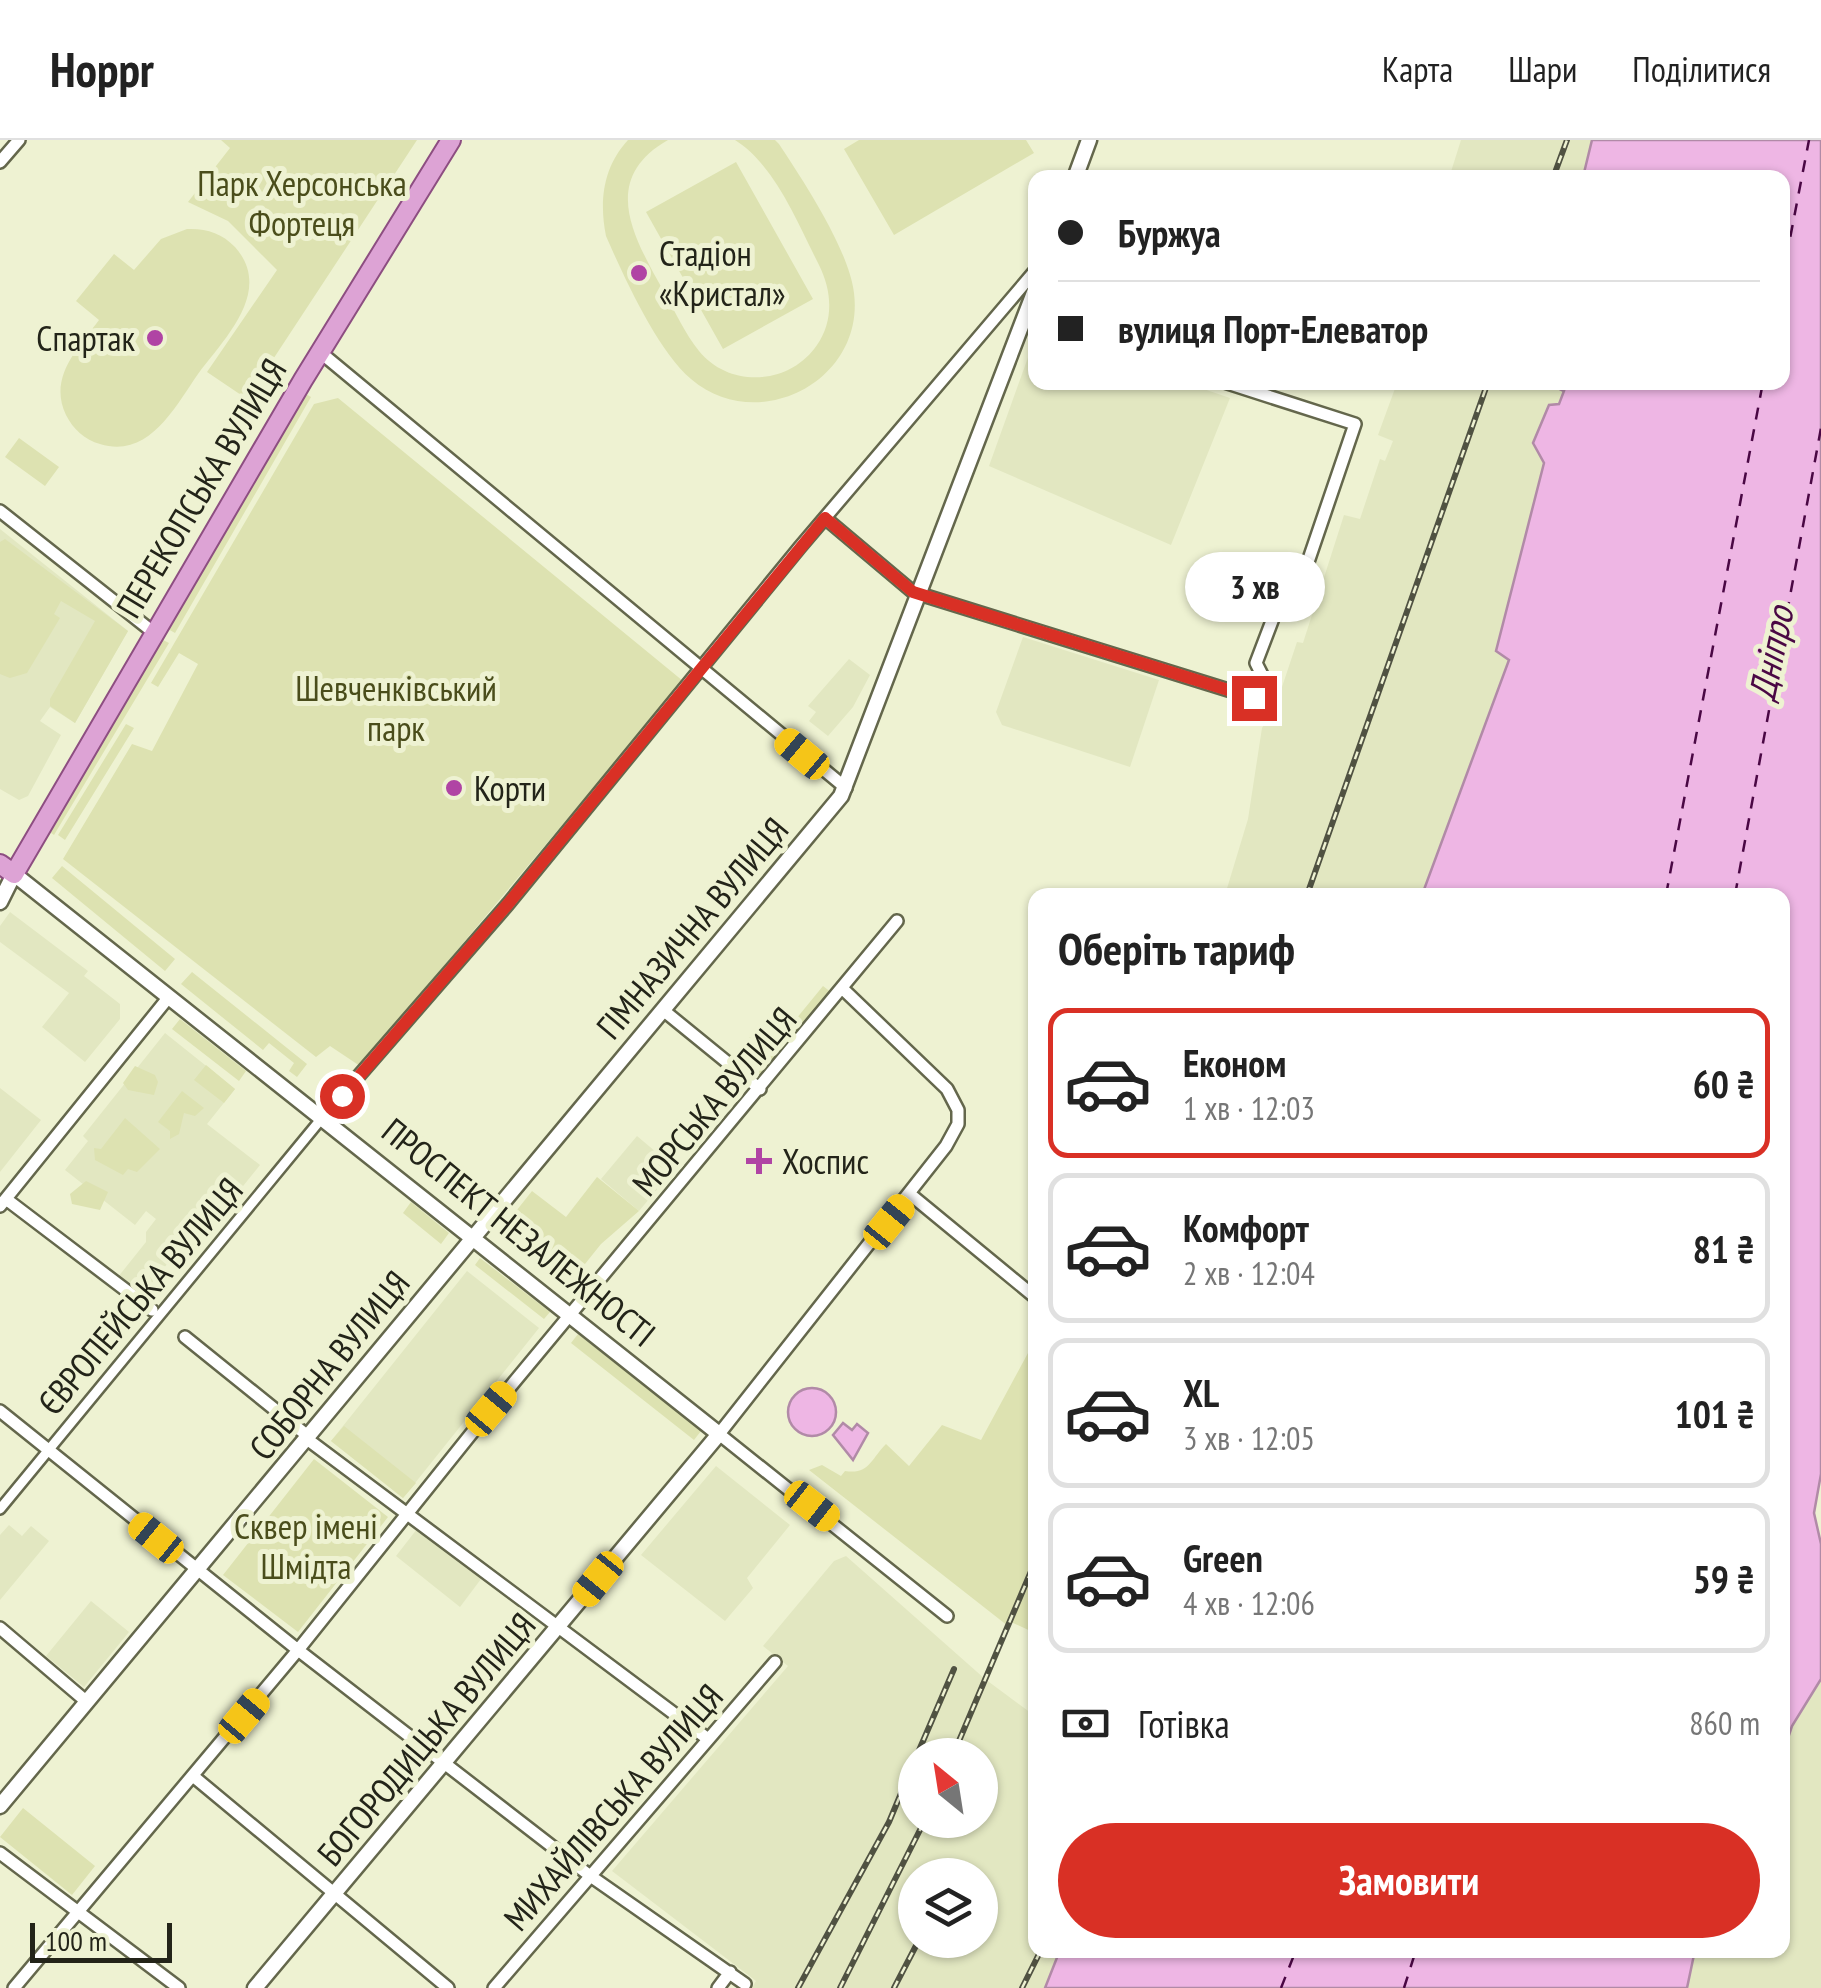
<!DOCTYPE html>
<html lang="uk">
<meta charset="utf-8">
<style>
body{margin:0;font-family:"PT Sans Narrow",sans-serif;background:#f6f6f6;color:#222;height:100vh;display:flex;flex-direction:column;font-size:38px;white-space:nowrap}
*{box-sizing:border-box;margin:0}
p{font-size:32px;color:#767676}
.icon{flex:none;width:55px;height:55px;fill:none;stroke:currentColor;stroke-width:2;stroke-linecap:round;stroke-linejoin:round}
.map{position:relative;flex:1;overflow:hidden}
.sheet{position:absolute;left:1028px;top:748px;width:762px;height:1070px;display:flex;flex-direction:column;background:#fff;border-radius:20px;box-shadow:0 2px 8px #0004}
.sheet>*{flex:none}
.guide{position:absolute;left:1028px;top:30px;width:762px;height:220px;border-radius:20px;box-shadow:0 2px 8px #0004;display:grid;align-content:center;height:220px;padding:0 30px;background:#fff}
.needle{width:65px;rotate:330deg}
.tools{position:absolute;left:898px;top:1598px;display:grid;gap:20px}
.tools a{display:grid;place-items:center;width:100px;height:100px;border-radius:50%;background:#fff;box-shadow:0 2px 8px #0004;font-size:50px}
.scale{position:absolute;left:30px;bottom:25px;width:142px;box-sizing:border-box;padding-left:10px;border:5px solid #232419;border-top:0;font-size:28px;line-height:35px;white-space:nowrap;color:#232419;-webkit-text-stroke:8px #eef2d2;paint-order:stroke}
.end{position:absolute;width:45px;height:45px;margin:-22px;border:12px solid #d93025;background:#fff;box-shadow:0 0 0 5px #fff}
.from{border-radius:50%}
.bubble{position:absolute;height:70px;border-radius:35px;background:#fff;box-shadow:0 2px 8px #0004;font-size:32px;font-weight:700;line-height:70px;text-align:center}
.car{position:absolute;width:30px;height:60px;margin:-30px -15px;border-radius:12px;box-shadow:0 0 8px 2px #0007;background:linear-gradient(#f5c518 24%,#345 0 40%,#f5c518 0 76%,#345 0 86%,#f5c518 0)}
.guide b{display:flex;align-items:center;gap:35px;height:95px;font-size:38px}
.guide b+b{border-top:2px solid #e0e0e0}
.guide i{width:25px;height:25px;background:#222}
ul{padding:0;list-style:none}
li{display:flex;align-items:center;gap:30px;height:150px;margin:0 20px 15px;padding:0 10px;border:5px solid #e0e0e0;border-radius:20px}
li div{flex:1}
li b{display:block;font-size:38px}
li em{font-style:normal;font-weight:700}
li.current{border-color:#d93025}
li>.icon{width:90px;height:90px;stroke-width:1.5}
h2{padding:0 30px;font-size:45px;line-height:120px}
.pay{display:flex;align-items:center;gap:25px;height:110px;padding:0 30px;font-size:38px}
.pay p{margin-inline-start:auto}
.primary-button{display:flex;gap:20px;margin-top:auto;padding:20px 30px}
.primary-button a{flex:1;height:115px;border-radius:60px;background:#d93025;color:#fff;font-size:40px;font-weight:700;line-height:115px;text-align:center}
header{display:flex;align-items:center;gap:60px;box-sizing:border-box;height:140px;padding:0 50px;background:#fff;border-bottom:2px solid #e0e0e0}
header strong{font-size:48px}
nav{display:flex;gap:55px;margin-inline-start:auto;font-size:35px}
.map>svg:first-child{display:block}
</style>
<header>
<strong>Hoppr</strong>
<nav><a>Карта</a><a>Шари</a><a>Поділитися</a></nav>
</header>
<div class="map">
<svg width="1821" height="1848" viewBox="0 0 1821 1848">
<rect width="100%" height="100%" fill="#eef2d2"/>
<!-- built -->
<path fill="#e2e7c1" fill-rule="evenodd" d="M1461,0H1592L1583,37L1449,38Z
M1035,198V242L1186,243L1230,258L1171,405L989,326Z
M1547,242L1565,251L1533,303L1544,323L1496,510L1509,520L1422,755H1225L1248,679L1262,588L1276,565L1297,502L1303,503L1344,375L1360,379L1380,319L1385,321L1393,301L1378,295L1397,243Z
M0,389L128,491L75,583L50,567L40,581L61,595L28,656L19,660L0,649Z
M1023,497L1159,540L1130,627L1002,585L996,572Z
M849,519L870,535L853,567L828,596L809,581L816,572L808,566Z
M10,772L88,831L84,836L120,864V879L85,922L42,887L69,853L0,802V786Z
M165,893L235,949L207,984L260,1025L193,1108L185,1102L142,1155L118,1137L146,1102V1092L156,1079L146,1071L135,1085L65,1030L88,1001L83,996Z
M0,948L41,980L0,1032Z
M637,996L675,1028L639,1071L601,1039Z
M467,1131L539,1188L403,1358L331,1301Z
M716,1326L790,1385L747,1438L753,1448L725,1481L641,1415Z
M9,1385L22,1396L31,1386L49,1401L0,1460V1395Z
M417,1389L481,1439L460,1467L396,1416Z
M846,1416L985,1539L1035,1576V1810H1060L1045,1848H752L756,1841L612,1731L788,1526L763,1506L834,1421ZM915,1615H980V1680H915ZM915,1735H980V1800H915Z
M91,1461L129,1492L84,1547L46,1516Z
M1821,1539V1848H1687L1695,1810H1782L1783,1613L1792,1586Z"/>
<!-- green -->
<path fill="#dde2b1" d="M221,0H417L247,259L207,232L277,130L228,81L188,62L230,8Z
M628,0H668C598,40 635,99 664,152C675,171 685,194 699,211C730,249 790,245 817,205C834,180 832,151 819,125C798,84 775,25 735,0H775L779,4C804,42 849,110 854,153C865,241 758,296 691,239C657,210 624,137 606,96C599,61 603,27 628,0Z
M859,0H1026L1034,13L894,95L844,9Z
M736,22L813,159L723,209L646,72Z
M187,89C205,88 222,93 235,107C274,151 224,199 198,234C175,267 149,319 100,304C85,300 73,289 66,275C48,238 78,208 99,180L76,161L114,114L134,130L161,99Z
M304,253L311,257L175,493L168,489Z
M338,258L683,541L360,926L330,906L316,917L63,719L132,604L152,611L198,524L179,513L158,547L151,543L314,264Z
M19,298L59,327L45,346L5,317Z
M5,399L128,491L75,583L50,566V559L95,481L61,461L54,474L60,478L27,533L10,538L0,534V402Z
M161,499L169,503L54,695L47,690Z
M126,584L134,588L65,700L58,695Z
M62,726L175,819L165,831L52,738Z
M192,832L307,924L297,937L289,931L294,923L269,903L263,910L181,844Z
M823,846L832,853L759,938L732,918L750,897L769,912Z
M180,879L246,931L239,941L172,889Z
M206,925L235,949L224,963L194,940Z
M135,926L155,935L158,942L154,955L128,950L123,943Z
M182,951L204,968L195,976L184,973L179,994L170,999V991L158,982Z
M125,978L160,1009L137,1032L128,1029L123,1035L95,1020L94,1008L101,1009Z
M597,1037L639,1071L601,1104L573,1139L505,1085L532,1051L566,1077Z
M86,1041L108,1052L100,1070L72,1064L70,1054Z
M411,1062L449,1093L441,1104L403,1073Z
M480,1118L550,1172L544,1179L475,1125Z
M578,1194L701,1291L694,1300L571,1203Z
M1035,1200V1493L1011,1482L1008,1486L809,1330L822,1325L841,1336L845,1331C869,1335 871,1319 886,1304L909,1326L942,1285L981,1300Z
M344,1286L416,1343L403,1358L331,1301Z
M314,1319L388,1377L298,1492L223,1435Z
M23,1668L95,1726L72,1755L0,1697Z"/>
<!-- water -->
<path fill="#eeb6e4" stroke="#b18aa7" stroke-width="2.5" d="M1592,0H1821V1334L1814,1373L1821,1404V1539L1792,1586L1783,1613L1782,755H1422L1509,520L1496,511L1544,323L1533,303L1549,265L1559,264L1564,251L1547,243L1782,242V38L1583,37Z
M788 1272a24 24 0 1 1 48 0a24 24 0 1 1-48 0Z
M843,1283L852,1290L857,1284L868,1293L853,1320L833,1295Z
M1060,1810H1695L1687,1848H1045Z"/>
<g fill="none" stroke-linecap="round" stroke-linejoin="round">
<!-- ferry -->
<path stroke="#4a0844" stroke-width="2.5" stroke-dasharray="12 10" stroke-linecap="butt" d="M1782,140L1809,0
M1666,755L1763,242
M1735,755L1821,288
M1281,1848L1296,1810
M1404,1848L1416,1810"/>
<!-- pedestrian casing -->
<g stroke="#64674c" stroke-width="14">
<path id="pedestrian" d="M0,1369L322,978"/>
</g>
<!-- minor casing -->
<g stroke="#64674c" stroke-width="16">
<path id="minor" d="M0,22L19,0
M320,212L846,648
M0,371L153,492
M825,378L913,452L1254,558L1267,545L1256,523L1291,431L1308,422L1355,284L1224,242
M844,850L947,949L958,970V984L946,1006L719,1294L947,1476
M663,870L760,949
M323,977L508,764L800,407L1035,131
M911,1055L1035,1157
M6,1059L152,1170
M0,1066L168,858
M185,1197L309,1297
M0,1271L298,1510L589,1735L745,1844
M307,1299L708,1599
M0,1488L87,1562
M193,1636L448,1848
M0,1713L179,1848
M14,1848L298,1510L471,1294L897,781
M494,1848L775,1522
M718,1848L730,1832"/>
</g>
<!-- tertiary casing -->
<g stroke="#64674c" stroke-width="19">
<path id="tertiary" d="M1075,38L1089,0
M0,762L14,734L719,1294L255,1848
M0,1666L841,656L1035,150"/>
</g>
<!-- primary casing -->
<g stroke="#8d4e81" stroke-width="22">
<path id="primary" d="M0,724L14,734L303,240L451,0"/>
</g>
<!-- pedestrian -->
<use href="#pedestrian" stroke="#fff" stroke-width="9"/>
<!-- minor -->
<use href="#minor" stroke="#fff" stroke-width="11"/>
<!-- tertiary -->
<use href="#tertiary" stroke="#fff" stroke-width="14"/>
<!-- primary -->
<use href="#primary" stroke="#dda3d5" stroke-width="18"/>
<!-- rail casing -->
<g stroke="#505242" stroke-width="6">
<path id="rail" d="M1553,38L1567,0
M1307,755L1488,242
M917,1615L954,1529
M953,1615L1035,1422
M798,1848L889,1682L915,1620
M840,1848L925,1680
M894,1848L919,1800
M1022,1848L1041,1810"/>
</g>
<!-- rail -->
<use href="#rail" stroke="#eef2d2" stroke-width="2.5" stroke-dasharray="8" stroke-linecap="butt"/>
</g>
<g fill="none" stroke-linecap="round" stroke-linejoin="round">
<!-- route -->
<path stroke="#d93025" stroke-width="12" d="M342,956L508,764L825,378L913,452L1254,558"/>
</g>
<!-- markers -->
<g fill="#b044a4" stroke="#eef2d2" stroke-width="4">
<circle cx="639" cy="133" r="10"/>
<circle cx="155" cy="198" r="10"/>
<circle cx="454" cy="648" r="10"/>
<path d="M754 1006h10v10h10v10h-10v10h-10v-10h-10v-10h10z"/>
</g>
<g text-anchor="middle" dominant-baseline="central" stroke-width="10" stroke-linejoin="round" paint-order="stroke">
<!-- park labels -->
<g font-size="35" fill="#4a4d1b" stroke="#eef2d2">
<text x="302" y="43">Парк Херсонська<tspan x="302" dy="40">Фортеця</tspan></text>
<text x="396" y="548">Шевченківський<tspan x="396" dy="40">парк</tspan></text>
<text x="306" y="1386">Сквер імені<tspan x="306" dy="40">Шмідта</tspan></text>
</g>
<!-- poi labels -->
<g font-size="35" fill="#232419" stroke="#eef2d2" text-anchor="start">
<text x="659" y="113">Стадіон<tspan x="659" dy="40">«Кристал»</tspan></text>
<text x="135" y="198" text-anchor="end">Спартак</text>
<text x="474" y="648">Корти</text>
<text x="782" y="1021">Хоспис</text>
</g>
<!-- street labels -->
<g font-size="35" fill="#232419" stroke="#eef2d2">
<text transform="translate(201 348) rotate(-59)">ПЕРЕКОПСЬКА ВУЛИЦЯ</text>
<text transform="translate(692 788) rotate(-50)">ГІМНАЗИЧНА ВУЛИЦЯ</text>
<text transform="translate(714 961) rotate(-50)">МОРСЬКА ВУЛИЦЯ</text>
<text transform="translate(519 1092) rotate(39)">ПРОСПЕКТ НЕЗАЛЕЖНОСТІ</text>
<text transform="translate(140 1156) rotate(-50)">ЄВРОПЕЙСЬКА ВУЛИЦЯ</text>
<text transform="translate(329 1225) rotate(-51)">СОБОРНА ВУЛИЦЯ</text>
<text transform="translate(426 1599) rotate(-50)">БОГОРОДИЦЬКА ВУЛИЦЯ</text>
<text transform="translate(613 1667) rotate(-49)">МИХАЙЛІВСЬКА ВУЛИЦЯ</text>
</g>
<!-- water labels -->
<g font-size="38" font-style="italic" fill="#4a0844" stroke="#eef2d2">
<text transform="translate(1770 513) rotate(-78)">Дніпро</text>
</g>
</g>
</svg>
<div class="tools">
<a><svg class="needle" viewBox="-14 -14 28 28"><path d="M0-13l5 13h-10z" fill="#e53935"/><path d="M0 13l5-13h-10z" fill="#767676"/></svg></a>
<a><svg class="icon" aria-label="layers" viewBox="0 0 24 24"><path d="M12 4l9 5-9 5-9-5zM3 14l9 5 9-5"/></svg></a>
</div>
<div class="scale">100 m</div>
<i class="end from" style="left:342px;top:956px"></i>
<i class="end" style="left:1254px;top:558px"></i>
<div class="bubble" style="left:1185px;top:412px;width:140px">3 хв</div>
<i class="car" style="left:802px;top:614px;rotate:310deg"></i>
<i class="car" style="left:889px;top:1082px;rotate:39deg"></i>
<i class="car" style="left:491px;top:1269px;rotate:40deg"></i>
<i class="car" style="left:812px;top:1366px;rotate:128deg"></i>
<i class="car" style="left:156px;top:1398px;rotate:309deg"></i>
<i class="car" style="left:598px;top:1439px;rotate:219deg"></i>
<i class="car" style="left:244px;top:1576px;rotate:40deg"></i>
<div class="guide">
<b><i class="from"></i>Буржуа</b>
<b><i></i>вулиця Порт-Елеватор</b>
</div>
<section class="sheet">
<h2>Оберіть тариф</h2>
<ul>
<li class="current"><svg class="icon" aria-label="car" viewBox="0 0 24 24"><path d="M5 17H2v-5l4-1 3-4h7l3 4 3 1v5h-3M9 17h6M6 11h13"/><circle cx="7" cy="17" r="2"/><circle cx="17" cy="17" r="2"/></svg><div><b>Економ</b><p>1 хв · 12:03</p></div><em>60 ₴</em></li>
<li><svg class="icon" aria-label="car" viewBox="0 0 24 24"><path d="M5 17H2v-5l4-1 3-4h7l3 4 3 1v5h-3M9 17h6M6 11h13"/><circle cx="7" cy="17" r="2"/><circle cx="17" cy="17" r="2"/></svg><div><b>Комфорт</b><p>2 хв · 12:04</p></div><em>81 ₴</em></li>
<li><svg class="icon" aria-label="car" viewBox="0 0 24 24"><path d="M5 17H2v-5l4-1 3-4h7l3 4 3 1v5h-3M9 17h6M6 11h13"/><circle cx="7" cy="17" r="2"/><circle cx="17" cy="17" r="2"/></svg><div><b>XL</b><p>3 хв · 12:05</p></div><em>101 ₴</em></li>
<li><svg class="icon" aria-label="car" viewBox="0 0 24 24"><path d="M5 17H2v-5l4-1 3-4h7l3 4 3 1v5h-3M9 17h6M6 11h13"/><circle cx="7" cy="17" r="2"/><circle cx="17" cy="17" r="2"/></svg><div><b>Green</b><p>4 хв · 12:06</p></div><em>59 ₴</em></li>
</ul>
<div class="pay"><svg class="icon" aria-label="cash" viewBox="0 0 24 24"><path d="M3 7h18v10H3z"/><circle cx="12" cy="12" r="2"/></svg>Готівка<p>860 m</p></div>
<div class="primary-button"><a>Замовити</a></div>
</section>
</div>
